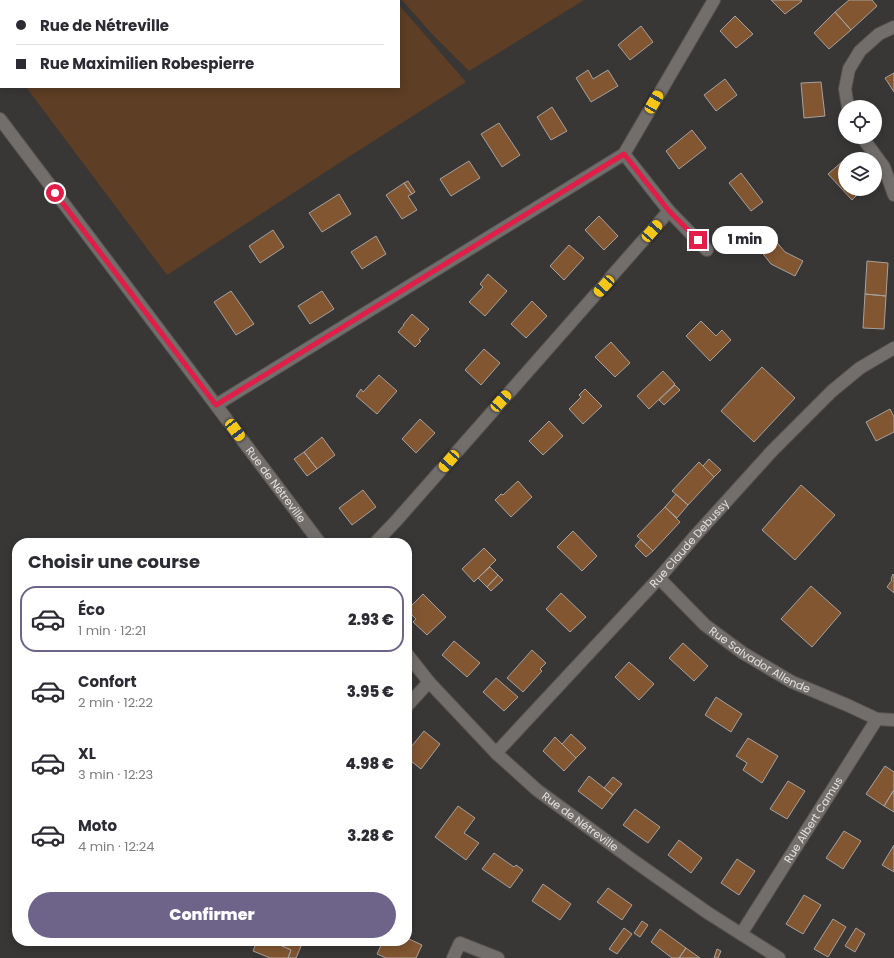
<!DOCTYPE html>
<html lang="fr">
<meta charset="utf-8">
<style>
body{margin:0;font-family:Poppins,sans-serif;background:#f2f2f3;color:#2b2b33;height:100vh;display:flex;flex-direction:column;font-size:15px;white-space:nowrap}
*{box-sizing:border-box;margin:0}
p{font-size:13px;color:#7c7c81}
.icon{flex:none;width:22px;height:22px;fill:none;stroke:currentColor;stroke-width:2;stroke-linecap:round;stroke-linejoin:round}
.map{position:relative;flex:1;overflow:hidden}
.panel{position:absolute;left:12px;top:538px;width:400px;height:408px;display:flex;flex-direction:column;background:#fff;border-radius:16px;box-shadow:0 2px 10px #0003}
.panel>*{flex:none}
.hud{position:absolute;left:0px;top:0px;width:400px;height:88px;box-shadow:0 2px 10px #0003;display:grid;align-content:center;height:88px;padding:0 16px;background:#fff}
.controls{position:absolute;left:838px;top:100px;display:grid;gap:8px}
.controls a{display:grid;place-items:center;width:44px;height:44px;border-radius:50%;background:#fff;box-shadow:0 2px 10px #0003;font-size:20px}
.end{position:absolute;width:18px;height:18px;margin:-9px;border:5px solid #e11d48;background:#fff;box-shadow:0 0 0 2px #fff}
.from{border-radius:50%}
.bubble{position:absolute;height:28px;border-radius:14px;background:#fff;box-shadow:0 2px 10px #0003;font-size:13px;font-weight:800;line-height:28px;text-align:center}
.car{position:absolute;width:12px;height:24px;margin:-12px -6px;border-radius:5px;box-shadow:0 0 3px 1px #0007;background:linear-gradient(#f5c518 24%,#345 0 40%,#f5c518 0 76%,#345 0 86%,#f5c518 0)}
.hud b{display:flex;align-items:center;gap:14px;height:38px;font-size:15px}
.hud b+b{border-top:1px solid #e1e1e2}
.hud i{width:10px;height:10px;background:#2b2b33}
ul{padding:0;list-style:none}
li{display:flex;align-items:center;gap:12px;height:66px;margin:0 8px 6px;padding:0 8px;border:2px solid transparent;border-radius:16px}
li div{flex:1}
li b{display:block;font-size:15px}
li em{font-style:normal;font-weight:800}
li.active{border-color:#6e648a}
li>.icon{width:36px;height:36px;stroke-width:1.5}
h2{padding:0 16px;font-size:18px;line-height:48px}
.button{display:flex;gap:8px;margin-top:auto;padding:8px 16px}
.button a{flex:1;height:46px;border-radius:24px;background:#6e648a;color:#fff;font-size:16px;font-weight:800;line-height:46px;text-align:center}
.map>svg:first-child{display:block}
</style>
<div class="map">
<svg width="894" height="958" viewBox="0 0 894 958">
<rect width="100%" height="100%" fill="#393735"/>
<!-- green -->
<path fill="#5e3e24" d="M0,0H394L395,1H1V53L0,52Z
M402,0H584L469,71L433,35Z
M399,5L466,82L350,156L167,275L26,87H399Z"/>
<!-- building -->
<path fill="#815631" stroke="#a5a2a0" d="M771,0H801L802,1L785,14Z
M849,0H872L877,6L851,30L835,12Z
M835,12L851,30L829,49L814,33Z
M735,16L753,34L736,48L720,31Z
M641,26L653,42L630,60L618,45Z
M588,70L593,79L608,70L618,86L591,102L576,78Z
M894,73V92L885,78Z
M725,79L737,95L716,111L704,95Z
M821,82L825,116L804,118L801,83Z
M552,107L567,131L551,140L537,117Z
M499,123L520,155L502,167L481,134Z
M692,130L706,148L679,169L666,151Z
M469,161L480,178L451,196L440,179Z
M843,161L845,163V189H863L852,200L828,174Z
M741,173L763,202L751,211L729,183Z
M408,181L415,192L412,194L404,183Z
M404,183L412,194L408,196L417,210L402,219L386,195Z
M339,194L351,214L322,232L309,213Z
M599,216L618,236L604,250L585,230Z
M273,230L284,247L260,263L249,246Z
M376,236L386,254L362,269L351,252Z
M774,239L785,252L803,261L795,276L771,264L760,250Z
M569,245L584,258L564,280L550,266Z
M867,261L888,263L886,296L865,294Z
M488,274L507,291L485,316L469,302L483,287L480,284Z
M231,291L254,324L236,335L214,302Z
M322,291L334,309L310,324L298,306Z
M865,294L886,296L884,329L863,328Z
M532,301L547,316L526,338L511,324Z
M412,314L429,329L419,340L421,341L415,347L398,332L404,325H403Z
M701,321L716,336L722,330L731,340L710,361L686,336Z
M611,342L630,363L615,377L595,357Z
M484,349L500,363L481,385L465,370Z
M762,367L795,398L754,442L721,411Z
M663,371L675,384L649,409L637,396Z
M379,375L397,391L377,414L356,396L361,389L363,392Z
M675,385L680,390L664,405L659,400Z
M585,389L602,406L583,424L569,409L581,397L579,395Z
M890,409L894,417V432L876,441L866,422Z
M420,419L435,433L416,453L402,439Z
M549,421L563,436L543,455L529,441Z
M322,437L335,455L317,469L304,452Z
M304,452L317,469L307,476L294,459Z
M709,459L721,470L714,477L703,466Z
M699,462L714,477L688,505L672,491Z
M518,481L532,497L511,517L495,500L501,494L503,495Z
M801,485L835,515L795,560L762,530Z
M363,490L376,507L352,525L339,508Z
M676,494L688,505L677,518L665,507Z
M665,507L680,522L653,551L637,536Z
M573,531L597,556L582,571L557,547Z
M641,539L653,551L646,557L635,546Z
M484,548L496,560L474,582L462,569Z
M490,567L498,575L487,587L478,578Z
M893,574L894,575V593L887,587L892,580L891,579Z
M498,575L503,580L491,591L487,587Z
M811,586L841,613L812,647L781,619Z
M561,593L586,617L570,632L546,609Z
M423,594L446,617L427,635L413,622L416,619L407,610Z
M454,641L480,663L467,677L442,655Z
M683,643L708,666L694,681L669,658Z
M532,650L546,663L540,669L542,671L523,692L507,678Z
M629,662L654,684L639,700L615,677Z
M496,678L518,697L504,711L483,692Z
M716,697L742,714L731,732L705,715Z
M424,731L440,744L421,769L407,758V752Z
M571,734L586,748L576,758L562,744Z
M555,737L576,758L564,771L543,751Z
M748,738L778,756L762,783L743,770L747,763L736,756Z
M885,766L894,772V790L884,806L866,794Z
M589,776L613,795L602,809L578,791Z
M613,777L622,784L613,795L604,788Z
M788,781L805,791L787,819L770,809Z
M893,791L894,792V812L884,806Z
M458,806L475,818L464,833L479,843L466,860L435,837Z
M635,809L660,827L648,843L623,825Z
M844,831L861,841L843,869L826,858Z
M679,840L702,858L691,873L668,855Z
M894,845V872L882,865Z
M494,853L514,867L516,865L523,870L510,888L482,869Z
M737,859L755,871L739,895L721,883Z
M543,884L571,904L560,920L532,901Z
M608,888L632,905L622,920L597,902Z
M804,895L821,905L803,934L786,924Z
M833,919L846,927L828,957L814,949Z
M642,921L648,925L640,937L634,933Z
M624,928L632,934L617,954L609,949Z
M856,928L865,934L855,952L845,946Z
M660,929L686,948L679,958H672L651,942Z
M407,938L422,945L416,958H386L377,954L383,941H407Z
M257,941H271L291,950L288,958H270L253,951Z
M271,941H296L302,944L296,958H288L291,950Z
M686,948L700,958H679Z
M717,949L721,951L718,958H714Z"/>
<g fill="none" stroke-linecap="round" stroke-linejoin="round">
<!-- minor casing -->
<g stroke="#575554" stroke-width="14">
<g id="minor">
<path d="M848,107L845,89L849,69L860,51L879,34L894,27"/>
<path id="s1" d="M0,119L320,543"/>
<path d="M862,137L884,167L894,195"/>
<path d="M624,154L669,211"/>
<path d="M216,405L624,154L714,0"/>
<path d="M375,543L396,521L669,211L707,250"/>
<path id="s2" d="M659,578L705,625L743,653L792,682L847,705L877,719"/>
<path id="s3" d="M407,654L429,682L496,753L537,790L634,861L708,913L779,958"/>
<path d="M407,706L429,682"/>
<path id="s4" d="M496,753L659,578L695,536L772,451L832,391L860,368L894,348"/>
<path id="s5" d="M741,934L877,719L894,720"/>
<path d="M453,958L460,943L498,958"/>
</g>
</g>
<!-- minor -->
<use href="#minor" stroke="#716e6c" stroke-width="12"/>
</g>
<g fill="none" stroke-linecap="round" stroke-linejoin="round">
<!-- route -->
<path stroke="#e11d48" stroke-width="5" d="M55,193L216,405L624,154L669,211L698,240"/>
</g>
<g text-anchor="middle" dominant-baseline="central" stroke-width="3" stroke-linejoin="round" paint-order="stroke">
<!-- street labels -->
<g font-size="11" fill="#e4e3e2" stroke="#1f1e1e">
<text stroke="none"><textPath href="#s1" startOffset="458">Rue de Nétreville</textPath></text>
<text stroke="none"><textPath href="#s4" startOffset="285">Rue Claude Debussy</textPath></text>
<text stroke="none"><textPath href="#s2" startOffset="131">Rue Salvador Allende</textPath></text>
<text stroke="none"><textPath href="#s5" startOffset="135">Rue Albert Camus</textPath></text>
<text stroke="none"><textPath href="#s3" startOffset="242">Rue de Nétreville</textPath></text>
</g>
</g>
</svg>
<div class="controls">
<a><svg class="icon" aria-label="locate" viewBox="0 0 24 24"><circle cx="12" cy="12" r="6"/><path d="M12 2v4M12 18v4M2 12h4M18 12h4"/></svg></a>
<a><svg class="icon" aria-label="layers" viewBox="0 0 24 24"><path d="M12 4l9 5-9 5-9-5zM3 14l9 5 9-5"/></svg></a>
</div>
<i class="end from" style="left:55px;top:193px"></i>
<i class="end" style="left:698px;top:240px"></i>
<div class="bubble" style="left:712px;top:226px;width:66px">1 min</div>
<i class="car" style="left:654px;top:102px;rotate:30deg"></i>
<i class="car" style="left:652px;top:231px;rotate:41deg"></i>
<i class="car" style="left:604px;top:286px;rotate:222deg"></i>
<i class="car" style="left:501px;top:401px;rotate:42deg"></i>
<i class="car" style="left:235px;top:430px;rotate:143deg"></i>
<i class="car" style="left:449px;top:461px;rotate:221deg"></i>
<div class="hud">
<b><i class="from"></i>Rue de Nétreville</b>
<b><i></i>Rue Maximilien Robespierre</b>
</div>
<section class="panel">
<h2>Choisir une course</h2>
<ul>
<li class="active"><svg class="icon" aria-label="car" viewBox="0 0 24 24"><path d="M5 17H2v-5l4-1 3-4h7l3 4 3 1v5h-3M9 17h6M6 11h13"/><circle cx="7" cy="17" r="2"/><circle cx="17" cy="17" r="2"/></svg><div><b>Éco</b><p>1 min · 12:21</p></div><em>2.93 €</em></li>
<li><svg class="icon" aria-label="car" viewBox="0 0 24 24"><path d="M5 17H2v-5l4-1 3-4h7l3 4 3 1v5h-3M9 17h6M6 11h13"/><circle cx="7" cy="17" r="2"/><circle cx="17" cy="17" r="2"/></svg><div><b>Confort</b><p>2 min · 12:22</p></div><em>3.95 €</em></li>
<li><svg class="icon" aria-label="car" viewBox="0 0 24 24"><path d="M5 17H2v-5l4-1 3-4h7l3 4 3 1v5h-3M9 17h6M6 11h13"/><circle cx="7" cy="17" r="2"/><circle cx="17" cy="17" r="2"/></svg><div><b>XL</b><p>3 min · 12:23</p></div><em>4.98 €</em></li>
<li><svg class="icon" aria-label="car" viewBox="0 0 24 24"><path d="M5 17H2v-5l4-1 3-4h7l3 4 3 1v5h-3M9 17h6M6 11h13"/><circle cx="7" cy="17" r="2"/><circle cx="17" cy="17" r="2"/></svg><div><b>Moto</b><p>4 min · 12:24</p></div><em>3.28 €</em></li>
</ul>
<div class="button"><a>Confirmer</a></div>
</section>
</div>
